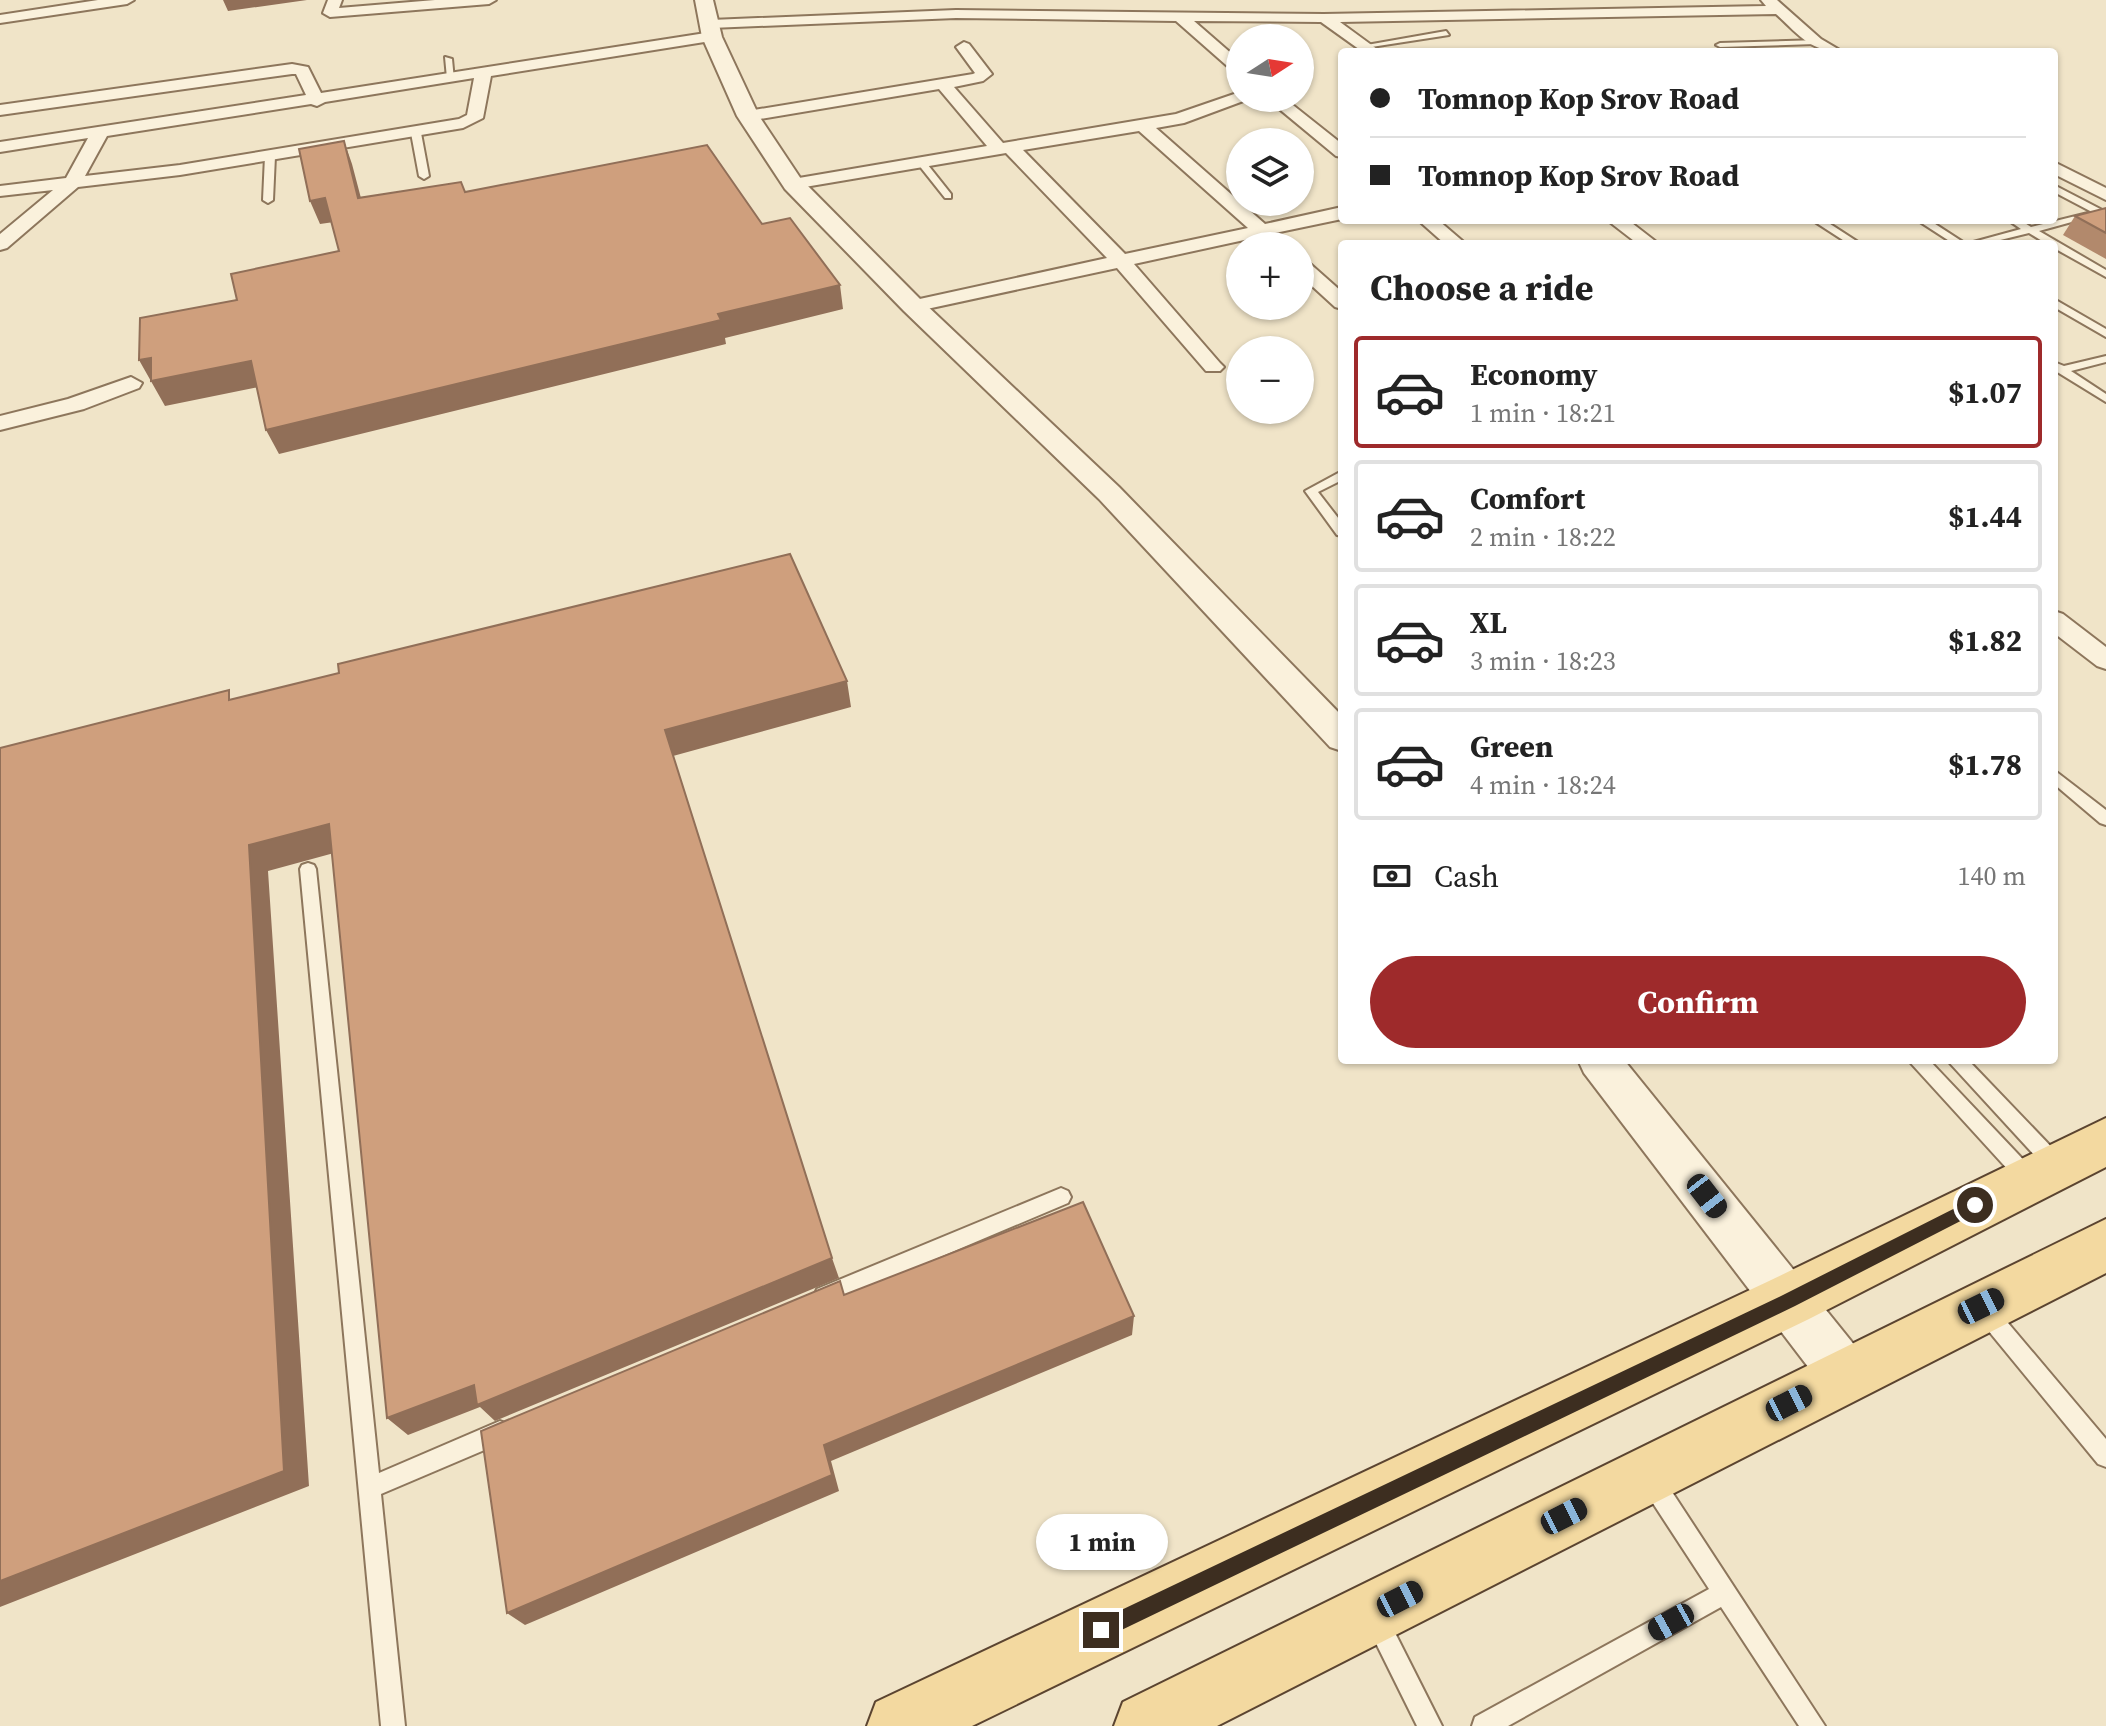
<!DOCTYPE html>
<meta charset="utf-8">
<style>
body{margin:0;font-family:"Source Serif 4",serif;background:#f6f6f6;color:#222;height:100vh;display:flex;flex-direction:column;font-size:30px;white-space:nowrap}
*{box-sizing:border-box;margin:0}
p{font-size:26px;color:#767676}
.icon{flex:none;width:44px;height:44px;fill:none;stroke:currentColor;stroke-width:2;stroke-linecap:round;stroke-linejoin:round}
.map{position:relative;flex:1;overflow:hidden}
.drawer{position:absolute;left:1338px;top:240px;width:720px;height:824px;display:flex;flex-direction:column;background:#fff;border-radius:8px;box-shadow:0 2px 6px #0004}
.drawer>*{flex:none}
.top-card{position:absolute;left:1338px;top:48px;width:720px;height:176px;border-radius:8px;box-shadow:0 2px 6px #0004;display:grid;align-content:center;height:176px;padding:0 32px;background:#fff}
.needle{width:52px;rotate:78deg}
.controls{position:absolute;left:1226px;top:24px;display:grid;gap:16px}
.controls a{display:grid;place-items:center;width:88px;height:88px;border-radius:50%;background:#fff;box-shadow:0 2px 6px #0004;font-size:40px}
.end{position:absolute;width:36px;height:36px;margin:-18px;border:10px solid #3d2e20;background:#fff;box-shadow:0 0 0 4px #fff}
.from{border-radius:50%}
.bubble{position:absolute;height:56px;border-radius:28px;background:#fff;box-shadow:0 2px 6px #0004;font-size:26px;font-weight:700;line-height:56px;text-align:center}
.car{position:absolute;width:24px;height:48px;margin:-24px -12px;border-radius:10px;box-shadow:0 0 6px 2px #0007;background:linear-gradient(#222 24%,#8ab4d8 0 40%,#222 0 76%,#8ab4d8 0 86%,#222 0)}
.top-card b{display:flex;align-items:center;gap:28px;height:76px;font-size:30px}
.top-card b+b{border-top:2px solid #e0e0e0}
.top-card i{width:20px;height:20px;background:#222}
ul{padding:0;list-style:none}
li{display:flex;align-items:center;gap:24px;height:112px;margin:0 16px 12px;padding:0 16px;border:4px solid #e0e0e0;border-radius:8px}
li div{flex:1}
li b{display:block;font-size:30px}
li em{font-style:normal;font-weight:700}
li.selected{border-color:#9e2a2b}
li>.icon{width:72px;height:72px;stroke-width:1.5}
h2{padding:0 32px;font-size:36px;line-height:96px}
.pay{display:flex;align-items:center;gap:20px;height:88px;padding:0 32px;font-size:30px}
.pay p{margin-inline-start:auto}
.primary-button{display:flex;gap:16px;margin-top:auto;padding:16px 32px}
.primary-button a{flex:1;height:92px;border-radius:48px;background:#9e2a2b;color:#fff;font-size:32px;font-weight:700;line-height:92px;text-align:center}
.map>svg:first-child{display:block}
</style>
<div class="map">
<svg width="2106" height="1726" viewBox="0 0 2106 1726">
<rect width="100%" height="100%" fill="#f0e4c8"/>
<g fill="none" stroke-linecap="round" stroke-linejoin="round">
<!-- service casing -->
<g stroke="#8d765c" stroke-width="4">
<path id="service" d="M1446,31L1449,35L1365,48L1361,46Z
M1819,40L1816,44L1720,47L1716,45L1720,43Z
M445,57L452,59L454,80L447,78Z
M416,130L421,133L429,176L424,179L419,176L411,133Z
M270,153L275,156L273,200L268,203L263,200L265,156Z
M918,160H924L951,194V198H945L918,164Z
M2054,185L2106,212V219L2097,215L2039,231L2106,270V277L2054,248V244H2047L2029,233L1984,244H1954L1917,220H1929L1966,244L2021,229L2008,220H2020L2031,227L2092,212L2054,192Z
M1812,220H1824L1861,244H1849Z
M2054,299L2106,329V337L2054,307Z
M2106,356V362L2071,371L2106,394V402L2054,370V362L2064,366Z
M1342,471V480L1318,492L1342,523V536L1337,535L1305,491Z
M2054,770L2106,810V825L2100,823L2054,784Z
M308,863L314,865L316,869L379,1473L500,1421L508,1424L511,1432L508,1440L381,1494L405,1726H381L300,869L302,865Z
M1908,1060H1929L2035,1172L2038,1178L2035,1184L2028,1187L2021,1184Z
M1947,1060H1968L2061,1157L2063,1163L2061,1169L2054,1172L2047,1169Z
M1061,1188L1068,1191L1071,1197L1068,1203L824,1306L817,1303L814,1296L817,1289Z
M1985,1301L1992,1304L2106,1439V1467L2098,1464L1978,1318L1975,1311L1978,1304Z
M1651,1469L1659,1472L1825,1726H1799L1721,1607L1508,1726H1472L1475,1717L1709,1589L1643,1488L1640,1480L1643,1472Z
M1377,1609L1385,1613L1442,1726H1417L1365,1621L1369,1613Z"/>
</g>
<!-- minor casing -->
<g stroke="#8d765c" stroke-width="4">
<path id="minor" d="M98,0H134L127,4L0,23V15Z
M328,0H342L339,8L435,0H496L489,4L330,17L323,13Z
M1761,0H1777L1821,39L1843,52C1810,52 1799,35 1776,14L1340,22L1381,52H1363L1321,22L1194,21L1240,61V74L1234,72L1176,21L956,18L711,28L704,24L711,20L956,10L1324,14L1766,6Z
M712,32L720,37L717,40L491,76L483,118L463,128L180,175L78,187L7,248L0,250V234L53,190L0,196V186L66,178L88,138L0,152V142L306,95L296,74H292L0,115V105L292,64L308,67L321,93ZM474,78L467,115L459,119L180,165L85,176L107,136L311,104L317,106L325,102Z
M964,42L969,44L992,74L983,81L954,87L1003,143L1176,114L1240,92V98H1247L1246,100L1184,123L1156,128L1265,224L1342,207V219L1275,233L1279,238L1277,242H1263L1258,237L1134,264L1220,363L1224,367L1220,371H1206L1117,268L913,312L906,310L903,306L906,302L1107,258L1006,153L793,189L784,184L793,179L987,146L939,89L748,121L740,116L748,111L973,74L975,73L956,47ZM1139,131L1248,228L1125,254L1023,150Z
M1266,98H1284L1342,144V157L1336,156Z
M2054,162L2106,188V200L2054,174Z
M1418,220H1438L1466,244H1445Z
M1607,220H1628L1659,244H1638Z
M1300,259L1307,261L1342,292V309L1335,307L1300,275Z
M131,377L142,383L139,388L84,409L0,430V416L68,399Z
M2054,611L2063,614L2106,647V669L2097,666L2054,633Z"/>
</g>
<!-- tertiary casing -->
<g stroke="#8d765c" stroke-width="4">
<path id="tertiary" d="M695,0H713L722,37L759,116L801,179L922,301L1119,487L1342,716V751L1330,747L1099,499L904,311L785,189L737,116L702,37Z
M1578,1060H1624L1864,1357L1871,1375L1864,1393L1846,1400L1828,1393L1584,1073Z"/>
</g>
<!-- primary casing -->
<g stroke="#5b4430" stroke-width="4">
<path id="primary" d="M2106,1118V1167L1809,1319L972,1726H867L876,1702L1769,1281Z
M2106,1219V1273L1217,1726H1114L1123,1702Z"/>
</g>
<!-- service -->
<use href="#service" fill="#faf1dc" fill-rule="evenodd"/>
<!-- minor -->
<use href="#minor" fill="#faf1dc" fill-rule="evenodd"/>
<!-- tertiary -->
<use href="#tertiary" fill="#faf1dc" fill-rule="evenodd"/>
<!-- primary -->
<use href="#primary" fill="#f3d9a0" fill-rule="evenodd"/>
</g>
<!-- wall -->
<path fill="#b2896c" d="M2106,208V259L2063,235L2075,216Z"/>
<!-- shaded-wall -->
<path fill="#916f58" d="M223,0H307L228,11Z
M344,141L352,164L367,221L358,198Z
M325,198L334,222L320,224L310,201Z
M840,285L843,309L725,338L726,344L279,454L266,430L718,314Z
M151,358L251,361L264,386L165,406L139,360Z
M847,681L851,707L673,756L665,730Z
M329,824L345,850L268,871L309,1486L0,1607V1581L249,845Z
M832,1258L839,1278L495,1421L480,1407L408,1435L387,1418L474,1385Z
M1134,1316L1132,1335L831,1461L839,1491L525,1625L507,1613L824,1445Z"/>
<!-- building -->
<path fill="#cf9f7d" stroke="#916f58" stroke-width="2" d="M344,141L358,198L461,182L465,192L707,145L762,224L790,218L840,285L718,314L721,320L266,430L251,361L151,381V358L139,360L140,318L237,300L231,274L339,251L325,198L310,201L299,149Z
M2106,208V233L2075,216Z
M790,554L847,681L665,730L832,1258L477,1405L474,1385L387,1418L329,824L249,845L284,1471L0,1581V748L229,690V700L339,673L338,664Z
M1083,1202L1134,1316L824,1445L832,1475L507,1613L481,1431L840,1281L844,1295Z"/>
<!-- route -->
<path fill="#3d2e20" d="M1975,1198L1980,1200V1211L1795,1306L1107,1637L1101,1639L1094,1637L1091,1630L1094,1623L1783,1295Z"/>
</svg>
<div class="controls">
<a><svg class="needle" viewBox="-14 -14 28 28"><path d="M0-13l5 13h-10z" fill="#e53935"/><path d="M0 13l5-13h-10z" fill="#767676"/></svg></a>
<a><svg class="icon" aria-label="layers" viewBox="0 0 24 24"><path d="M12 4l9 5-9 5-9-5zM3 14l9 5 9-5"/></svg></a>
<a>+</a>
<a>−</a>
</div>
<i class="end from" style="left:1975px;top:1205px"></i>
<i class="end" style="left:1101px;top:1630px"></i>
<div class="bubble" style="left:1036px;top:1514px;width:132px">1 min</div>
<i class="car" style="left:1707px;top:1196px;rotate:142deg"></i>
<i class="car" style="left:1981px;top:1306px;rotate:64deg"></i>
<i class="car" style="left:1789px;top:1403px;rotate:63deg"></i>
<i class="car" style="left:1564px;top:1516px;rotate:63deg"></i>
<i class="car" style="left:1400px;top:1599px;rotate:63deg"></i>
<i class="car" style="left:1671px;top:1622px;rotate:241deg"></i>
<div class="top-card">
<b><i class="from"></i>Tomnop Kop Srov Road</b>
<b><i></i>Tomnop Kop Srov Road</b>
</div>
<section class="drawer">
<h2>Choose a ride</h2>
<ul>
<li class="selected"><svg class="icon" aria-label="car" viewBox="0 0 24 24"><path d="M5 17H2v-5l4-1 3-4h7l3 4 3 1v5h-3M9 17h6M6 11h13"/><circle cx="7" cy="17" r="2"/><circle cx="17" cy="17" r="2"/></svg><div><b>Economy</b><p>1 min · 18:21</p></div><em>$1.07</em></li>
<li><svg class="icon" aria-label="car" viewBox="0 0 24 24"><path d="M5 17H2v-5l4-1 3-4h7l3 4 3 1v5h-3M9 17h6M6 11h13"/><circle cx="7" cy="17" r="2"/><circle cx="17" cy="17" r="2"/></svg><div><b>Comfort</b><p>2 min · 18:22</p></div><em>$1.44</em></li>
<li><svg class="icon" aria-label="car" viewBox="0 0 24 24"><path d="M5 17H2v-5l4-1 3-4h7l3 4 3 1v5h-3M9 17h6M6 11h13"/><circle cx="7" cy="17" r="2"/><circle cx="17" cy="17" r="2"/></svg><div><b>XL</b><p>3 min · 18:23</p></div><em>$1.82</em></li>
<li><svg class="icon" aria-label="car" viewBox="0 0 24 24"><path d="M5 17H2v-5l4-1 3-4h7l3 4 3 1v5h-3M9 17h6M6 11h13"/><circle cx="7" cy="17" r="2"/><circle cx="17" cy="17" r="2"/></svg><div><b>Green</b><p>4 min · 18:24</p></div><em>$1.78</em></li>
</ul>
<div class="pay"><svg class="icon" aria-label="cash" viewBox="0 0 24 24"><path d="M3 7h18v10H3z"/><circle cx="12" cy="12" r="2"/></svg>Cash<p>140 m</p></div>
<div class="primary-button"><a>Confirm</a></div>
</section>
</div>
